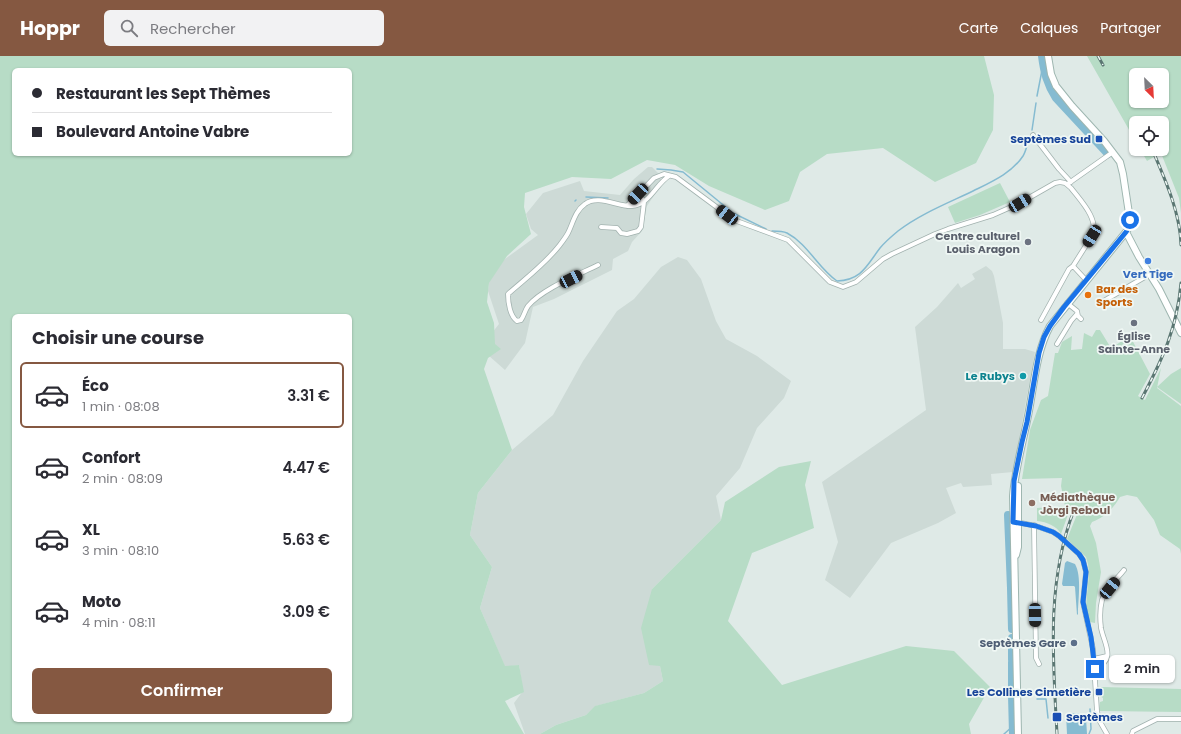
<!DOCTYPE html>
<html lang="fr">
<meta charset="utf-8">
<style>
body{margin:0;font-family:Poppins,sans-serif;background:#f2f2f3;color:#2b2b33;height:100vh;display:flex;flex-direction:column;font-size:15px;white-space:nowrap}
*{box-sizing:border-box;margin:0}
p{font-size:13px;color:#7c7c81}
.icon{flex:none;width:22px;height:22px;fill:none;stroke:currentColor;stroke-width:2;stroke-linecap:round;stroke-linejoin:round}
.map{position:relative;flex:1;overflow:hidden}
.panel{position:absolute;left:12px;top:258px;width:340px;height:408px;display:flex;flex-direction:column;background:#fff;border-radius:6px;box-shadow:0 1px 3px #0004}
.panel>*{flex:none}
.hud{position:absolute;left:12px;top:12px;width:340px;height:88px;border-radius:6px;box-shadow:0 1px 3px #0004;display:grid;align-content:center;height:88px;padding:0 20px;background:#fff}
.needle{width:26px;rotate:156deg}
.tools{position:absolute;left:1129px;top:12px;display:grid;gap:8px}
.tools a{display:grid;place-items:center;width:40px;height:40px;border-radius:6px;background:#fff;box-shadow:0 1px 3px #0004;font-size:20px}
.end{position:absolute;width:18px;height:18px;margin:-9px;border:5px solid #1a73e8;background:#fff;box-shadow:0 0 0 2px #fff}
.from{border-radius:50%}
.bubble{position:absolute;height:28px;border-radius:6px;background:#fff;box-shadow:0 1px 3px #0004;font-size:13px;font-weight:600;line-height:28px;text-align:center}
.car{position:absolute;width:12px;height:24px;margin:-12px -6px;border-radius:5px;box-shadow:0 0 3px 1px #0007;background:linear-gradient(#222 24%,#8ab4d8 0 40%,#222 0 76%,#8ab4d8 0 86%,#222 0)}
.hud b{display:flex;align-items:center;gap:14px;height:38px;font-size:15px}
.hud b+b{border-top:1px solid #e1e1e2}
.hud i{width:10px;height:10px;background:#2b2b33}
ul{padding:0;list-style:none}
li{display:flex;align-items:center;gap:12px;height:66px;margin:0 8px 6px;padding:0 12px;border:2px solid transparent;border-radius:6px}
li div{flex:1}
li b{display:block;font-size:15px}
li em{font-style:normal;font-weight:600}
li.active{border-color:#855841}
li>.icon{width:36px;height:36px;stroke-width:1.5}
h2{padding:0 20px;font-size:18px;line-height:48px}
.primary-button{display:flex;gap:8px;margin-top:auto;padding:8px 20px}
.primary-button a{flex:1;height:46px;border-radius:6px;background:#855841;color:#fff;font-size:16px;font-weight:600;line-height:46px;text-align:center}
header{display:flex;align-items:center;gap:24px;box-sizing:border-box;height:56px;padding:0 20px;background:#855841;color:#fff}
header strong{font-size:19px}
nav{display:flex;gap:22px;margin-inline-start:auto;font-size:14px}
.search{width:280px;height:36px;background:#f2f2f3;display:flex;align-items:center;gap:10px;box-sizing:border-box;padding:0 14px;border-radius:6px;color:#7c7c81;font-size:15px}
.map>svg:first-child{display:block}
</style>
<header>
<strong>Hoppr</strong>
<div class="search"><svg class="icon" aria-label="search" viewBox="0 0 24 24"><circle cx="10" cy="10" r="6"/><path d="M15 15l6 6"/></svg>Rechercher</div>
<nav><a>Carte</a><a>Calques</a><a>Partager</a></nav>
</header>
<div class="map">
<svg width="1181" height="678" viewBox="0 0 1181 678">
<rect width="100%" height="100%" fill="#dfeae7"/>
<!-- built -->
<path fill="#cddad6" d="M648,111H652L658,117L663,128L659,132L647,150L642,175L632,186L628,195L613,203L612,214L554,243L533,251L525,287L505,314L480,292L499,268L488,235L490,220L505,203L538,179L531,173L526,158L543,137L580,125L584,135L620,139L634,123Z
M678,201L687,204L701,223L716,265L726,283L757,300L791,325L784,342L757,372L740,412L716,440L721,464L652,533L660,610L663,625L644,637L596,650L586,659L556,669L540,678H525L514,647L523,635L519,609L505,611L480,552L492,511L470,479L478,437L512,394L553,359L583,305L617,255L634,243L661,211Z
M986,210L992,215L994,220L1000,251L1003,267V293H1025L1035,296L1013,416L991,418L992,429L963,431L961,427L946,432L956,457L938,467L891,487L850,542L825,524L838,486L822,426L926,354L915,271L937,251L958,227L961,232L975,223L972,218Z"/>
<!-- green -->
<path fill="#b7dcc6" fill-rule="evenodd" d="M0,0H984L994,39L993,74L976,107L935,126L883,92L827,98L800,116L789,145L765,154L709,130L675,109L647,104L611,123L572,121L525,137L524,151L531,178L507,200L489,227L487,246L494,267L495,288L501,293L488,302L484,313L512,394L478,437L470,479L492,511L480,552L505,610L519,609L524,636L505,645L524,678H0ZM14,14H350V98H14ZM14,260H350V664H14Z
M1087,0H1181V157L1179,142L1161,97L1147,105L1140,93H1162V67H1136V86ZM1136,19H1162V45H1136Z
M1000,127L1010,146L980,159L955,167L948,151Z
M1096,274H1100L1111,292L1130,280L1150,318L1138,340L1145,344L1161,312L1157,332L1181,350V498L1180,493L1160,479L1154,464L1137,441L1127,439L1120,441C1113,453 1105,461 1092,466L1090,470L1096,487L1101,516L1096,547L1095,567L1090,566L1086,550L1089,517L1088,508L1086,501L1067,483L1078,456L1070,453L1061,478C1057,470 1047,466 1037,465V452L1065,450L1061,430L1062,422L1022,423L1030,374L1041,344L1048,340L1055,297H1058L1062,286L1072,280L1071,294L1082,293L1084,277L1092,281Z
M1181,312V348L1157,331L1171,318Z
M811,405L805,429L814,472L752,497L728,565L782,629L906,590L954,595L990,631L969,668L971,678H540L556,669L586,659L595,650L644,637L663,625L660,610L649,609L641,572L652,533L721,464L725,446L779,411Z
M1101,631L1181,633V656L1099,655L1100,646L1103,645V642L1100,640Z"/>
<!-- water -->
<path fill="#85bbd1" d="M1067,505L1075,508C1082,520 1078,545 1078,558L1077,559L1075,531L1074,530H1063L1062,528L1065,507Z
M1069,657L1081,658L1086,662L1087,678H1067L1066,658Z"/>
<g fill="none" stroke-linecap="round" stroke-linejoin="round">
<!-- stream -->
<path stroke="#85bbd1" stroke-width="1.5" d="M1037,40L1043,9
M1032,74L1036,47
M657,113L671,114L683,116L733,157L766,173
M586,141L608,142
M575,145L576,144
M772,175C777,175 783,175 787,177C808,188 818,212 837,225C862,224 867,209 880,192C885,186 892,180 898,175C920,158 948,147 973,135C991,126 1012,117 1023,100C1026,95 1027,89 1029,83
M1037,643H1046L1048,662
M1004,678L1013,670
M1089,678L1091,673L1090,653"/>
<!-- river -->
<path stroke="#85bbd1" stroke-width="8" d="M1042,0C1044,16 1047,28 1056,42L1108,98
M1008,459L1011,532L1012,573
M1012,582V604
M1012,606V633
M1012,639L1013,678"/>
<!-- street casing -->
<g stroke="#a2b2af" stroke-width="5.5">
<path id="street" d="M1033,79L1059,113L1071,126
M1069,127L1113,96
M627,150L654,122L664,118L676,121L734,164L788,184L830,226L843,231L856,226L883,203L892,198L935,178L948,173L993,159L1020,147L1055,127L1060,126L1065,127L1071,132C1080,144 1100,164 1092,180L1073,210L1086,224
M601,171L617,172L621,177L627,178L638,175L641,171L644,146L639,138
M598,209C578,219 542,233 528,250C525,254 524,260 521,264L517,265C510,260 508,247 508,238C525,223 545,208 559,190C562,186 566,181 568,177C573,167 575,155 585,148C598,138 618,151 632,150C649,149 656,128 669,120
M1102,246L1150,218
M1067,247L1077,255L1078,260L1081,263
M1041,264L1069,213L1073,210
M1057,288L1071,265L1077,258
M1016,466L1036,470L1053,476L1059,480L1079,498L1083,504L1086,516L1083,546L1093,593L1097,655L1099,664L1107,678
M1034,469L1036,602L1039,608
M1094,603L1107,600
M1095,613C1117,603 1104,588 1101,572C1100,564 1100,552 1102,544C1105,533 1117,523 1124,514
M1132,678L1133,675L1157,663H1181"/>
</g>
<!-- secondary casing -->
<g stroke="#9eb6b0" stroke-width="8">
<path id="secondary" d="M1126,176L1139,201L1159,233L1181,277
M1016,499L1018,491V430
M1018,678L1013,440C1015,414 1022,390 1027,365C1034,333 1035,298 1050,270L1126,176L1129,171L1130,164L1123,118L1120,106L1104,85L1072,50L1056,30L1051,18L1048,0"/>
</g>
<!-- street -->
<use href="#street" stroke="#fff" stroke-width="4"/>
<!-- secondary -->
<use href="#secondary" stroke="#fff" stroke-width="6"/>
<!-- rail casing -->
<g stroke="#5a7672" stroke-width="3">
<path id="rail" d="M1098,0L1103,9
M1155,100C1167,128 1180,158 1181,189
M1142,342C1163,302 1177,272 1181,227
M1057,678C1053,603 1046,526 1074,454"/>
</g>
<!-- rail -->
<use href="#rail" stroke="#eff7f4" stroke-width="1.5" stroke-dasharray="4.5" stroke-linecap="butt"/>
</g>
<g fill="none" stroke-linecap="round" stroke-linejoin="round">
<!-- route -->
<path stroke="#1a73e8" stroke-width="5" d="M1095,613L1091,581L1083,546L1086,516L1083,504L1079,498L1059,480L1053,476L1036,470L1013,466L1014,425L1022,386L1027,366L1039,297L1044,281L1050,270L1064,251L1126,176L1129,171L1130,164"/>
</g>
<!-- markers -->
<g fill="#1a4fb4" stroke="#eff7f4" stroke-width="1.5">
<rect x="1095" y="79" width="8" height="8" rx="2"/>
<rect x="1095" y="632" width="8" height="8" rx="2"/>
<rect x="1052" y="656" width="10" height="10" rx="2"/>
</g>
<g fill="#6b7280" stroke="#eff7f4" stroke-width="1.5">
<circle cx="1028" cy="186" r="4"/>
<circle cx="1134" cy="267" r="4"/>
</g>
<circle fill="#3f7fe0" stroke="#eff7f4" stroke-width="1.5" cx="1148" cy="205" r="4"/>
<circle fill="#e8710a" stroke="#eff7f4" stroke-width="1.5" cx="1088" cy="239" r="4"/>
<circle fill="#0f9aa8" stroke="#eff7f4" stroke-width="1.5" cx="1023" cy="320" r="4"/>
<circle fill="#8d6e63" stroke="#eff7f4" stroke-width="1.5" cx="1032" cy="447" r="4"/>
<circle fill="#5c6f8a" stroke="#eff7f4" stroke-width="1.5" cx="1074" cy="587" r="4"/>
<g text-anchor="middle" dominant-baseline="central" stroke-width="3.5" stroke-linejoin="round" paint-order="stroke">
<!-- transit labels -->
<g font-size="11" font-weight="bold" fill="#164399" stroke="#eff7f4" text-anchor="end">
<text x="1091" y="83">Septèmes Sud</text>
<text x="1091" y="636">Les Collines Cimetière</text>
<text x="1066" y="661" text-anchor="start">Septèmes</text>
</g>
<!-- worship labels -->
<g font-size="11" font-weight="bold" fill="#5b616d" stroke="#eff7f4" text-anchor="end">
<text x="1020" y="180">Centre culturel<tspan x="1020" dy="13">Louis Aragon</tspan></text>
<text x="1134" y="280" text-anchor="middle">Église<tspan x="1134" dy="13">Sainte-Anne</tspan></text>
</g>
<!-- shop labels -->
<g font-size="11" font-weight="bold" fill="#366cbe" stroke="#eff7f4">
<text x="1148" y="218">Vert Tige</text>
</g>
<!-- food labels -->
<g font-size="11" font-weight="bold" fill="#c56008" stroke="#eff7f4" text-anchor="start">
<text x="1096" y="233">Bar des<tspan x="1096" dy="13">Sports</tspan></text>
</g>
<!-- culture labels -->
<g font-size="11" font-weight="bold" fill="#0d838f" stroke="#eff7f4" text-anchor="end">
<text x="1015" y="320">Le Rubys</text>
</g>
<!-- education labels -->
<g font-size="11" font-weight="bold" fill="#785e54" stroke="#eff7f4" text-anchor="start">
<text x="1040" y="441">Médiathèque<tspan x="1040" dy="13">Jòrgi Reboul</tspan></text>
</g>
<!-- service labels -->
<g font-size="11" font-weight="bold" fill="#4e5e75" stroke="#eff7f4" text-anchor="end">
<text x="1066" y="587">Septèmes Gare</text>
</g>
</g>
</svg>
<div class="tools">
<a><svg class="needle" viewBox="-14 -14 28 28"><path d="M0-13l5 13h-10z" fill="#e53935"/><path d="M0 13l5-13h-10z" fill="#7c7c81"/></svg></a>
<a><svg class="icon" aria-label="locate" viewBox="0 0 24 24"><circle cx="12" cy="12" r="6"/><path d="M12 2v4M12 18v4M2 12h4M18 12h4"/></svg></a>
</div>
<i class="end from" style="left:1130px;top:164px"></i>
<i class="end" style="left:1095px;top:613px"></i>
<div class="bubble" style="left:1109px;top:599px;width:66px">2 min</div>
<i class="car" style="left:638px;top:138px;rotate:223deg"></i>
<i class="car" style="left:1020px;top:147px;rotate:59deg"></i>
<i class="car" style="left:727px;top:159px;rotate:308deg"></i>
<i class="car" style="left:1092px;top:180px;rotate:212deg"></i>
<i class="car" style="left:571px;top:223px;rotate:63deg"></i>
<i class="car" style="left:1110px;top:532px;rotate:39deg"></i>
<i class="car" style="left:1035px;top:559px;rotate:179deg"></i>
<div class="hud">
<b><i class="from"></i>Restaurant les Sept Thèmes</b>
<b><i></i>Boulevard Antoine Vabre</b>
</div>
<section class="panel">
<h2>Choisir une course</h2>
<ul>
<li class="active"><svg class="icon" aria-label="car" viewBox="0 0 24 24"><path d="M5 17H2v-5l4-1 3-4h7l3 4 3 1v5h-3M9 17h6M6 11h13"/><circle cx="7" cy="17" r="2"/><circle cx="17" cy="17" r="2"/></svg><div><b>Éco</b><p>1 min · 08:08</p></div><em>3.31 €</em></li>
<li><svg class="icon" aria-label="car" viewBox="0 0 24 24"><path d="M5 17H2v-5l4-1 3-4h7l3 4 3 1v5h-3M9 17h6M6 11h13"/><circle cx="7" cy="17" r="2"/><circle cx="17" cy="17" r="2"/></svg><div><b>Confort</b><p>2 min · 08:09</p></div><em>4.47 €</em></li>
<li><svg class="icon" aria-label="car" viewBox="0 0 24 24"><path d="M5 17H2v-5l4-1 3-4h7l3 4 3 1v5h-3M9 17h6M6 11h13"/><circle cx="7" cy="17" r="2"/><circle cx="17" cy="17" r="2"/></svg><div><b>XL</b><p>3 min · 08:10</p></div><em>5.63 €</em></li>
<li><svg class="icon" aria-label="car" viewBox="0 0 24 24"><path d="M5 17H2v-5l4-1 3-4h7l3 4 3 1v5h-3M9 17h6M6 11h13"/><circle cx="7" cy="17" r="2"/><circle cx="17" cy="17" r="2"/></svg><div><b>Moto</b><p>4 min · 08:11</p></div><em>3.09 €</em></li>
</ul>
<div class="primary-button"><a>Confirmer</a></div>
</section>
</div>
